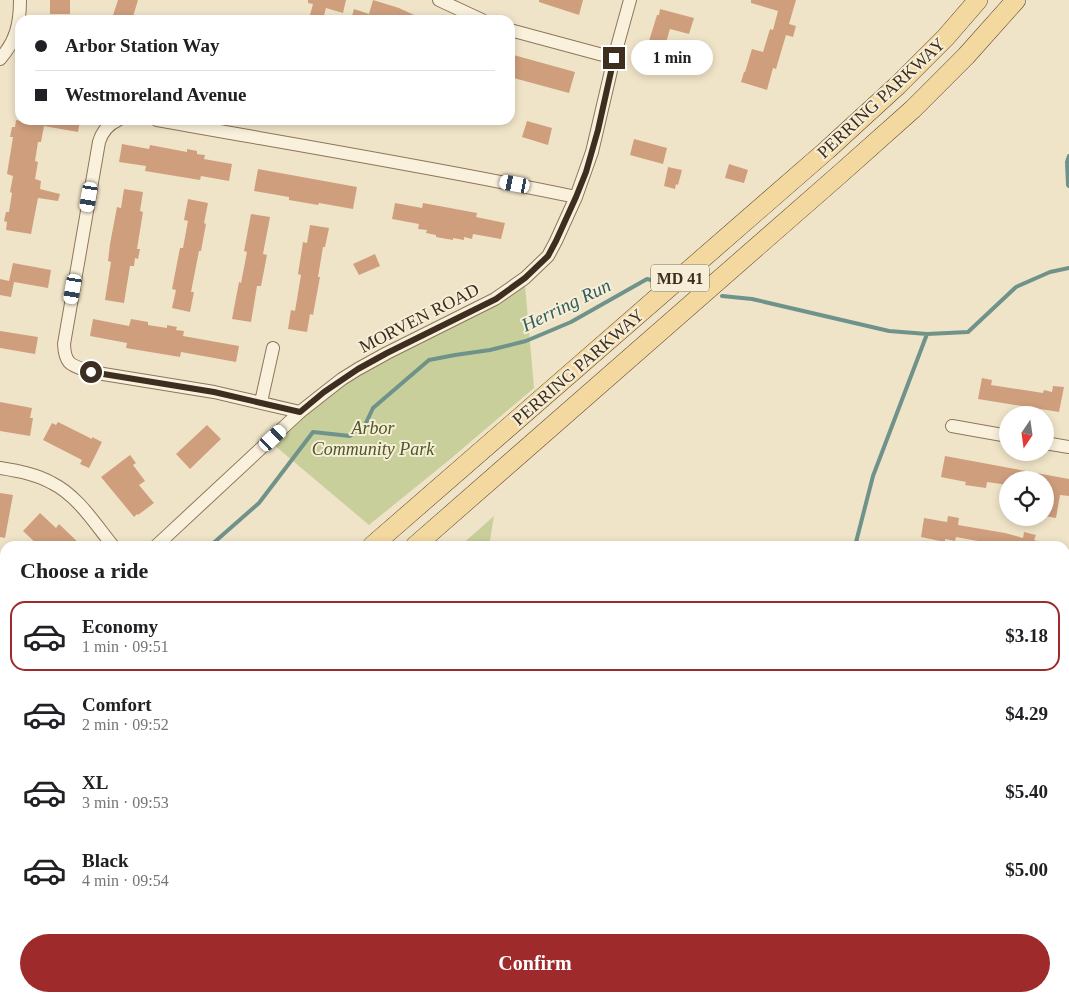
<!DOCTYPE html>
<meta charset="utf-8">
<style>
body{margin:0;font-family:"Times New Roman",serif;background:#f2f2f2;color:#202124;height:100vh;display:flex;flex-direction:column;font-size:19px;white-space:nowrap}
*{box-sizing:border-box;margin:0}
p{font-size:16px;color:#757577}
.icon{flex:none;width:28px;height:28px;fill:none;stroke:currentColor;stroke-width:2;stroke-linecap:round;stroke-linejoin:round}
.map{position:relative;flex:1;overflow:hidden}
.side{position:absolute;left:0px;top:541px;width:1070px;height:461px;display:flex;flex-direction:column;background:#fff;border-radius:15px 15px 0 0;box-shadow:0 2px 8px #0003}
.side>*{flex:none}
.top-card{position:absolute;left:15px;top:15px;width:500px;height:110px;border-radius:15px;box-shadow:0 2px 8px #0003;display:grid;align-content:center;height:110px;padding:0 20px;background:#fff}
.needle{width:32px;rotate:193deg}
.buttons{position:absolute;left:999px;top:406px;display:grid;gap:10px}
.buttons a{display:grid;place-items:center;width:55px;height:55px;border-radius:50%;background:#fff;box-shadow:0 2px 8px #0003;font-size:25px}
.end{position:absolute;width:22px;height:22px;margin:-11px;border:6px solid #3d2e20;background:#fff;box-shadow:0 0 0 2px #fff}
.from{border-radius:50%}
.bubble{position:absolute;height:35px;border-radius:18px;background:#fff;box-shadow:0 2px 8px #0003;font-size:16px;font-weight:600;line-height:35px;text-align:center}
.car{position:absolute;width:15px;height:30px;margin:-15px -8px;border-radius:6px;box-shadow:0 0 4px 1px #0007;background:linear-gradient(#fff 24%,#345 0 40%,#fff 0 76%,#345 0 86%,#fff 0)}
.top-card b{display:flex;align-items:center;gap:18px;height:48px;font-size:19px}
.top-card b+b{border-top:1px solid #e0e0e0}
.top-card i{width:12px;height:12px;background:#202124}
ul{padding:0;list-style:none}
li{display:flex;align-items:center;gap:15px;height:70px;margin:0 10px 8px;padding:0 10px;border:2px solid transparent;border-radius:15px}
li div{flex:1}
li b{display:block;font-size:19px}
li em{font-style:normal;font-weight:600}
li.selected{border-color:#9e2a2b}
li>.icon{width:45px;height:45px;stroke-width:1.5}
h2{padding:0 20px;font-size:22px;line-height:60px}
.action{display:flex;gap:10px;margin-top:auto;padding:10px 20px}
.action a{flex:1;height:58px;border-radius:30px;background:#9e2a2b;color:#fff;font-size:20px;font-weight:600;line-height:58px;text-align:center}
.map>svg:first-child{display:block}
</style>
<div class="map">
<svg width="1069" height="1002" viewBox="0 0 1069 1002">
<rect width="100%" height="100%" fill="#f0e4c8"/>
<!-- green -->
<path fill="#c9cf9b" d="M525,285L534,388L448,461L369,525L274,445L336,384Z
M494,516L489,546H460Z
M0,887L5,893V988L0,1000Z"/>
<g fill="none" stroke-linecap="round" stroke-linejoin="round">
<!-- stream -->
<path stroke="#6f938a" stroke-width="4" d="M1069,156L1067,162L1068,185L1069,186
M722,296L752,299L889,331L927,334L968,332L1016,287L1050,272L1069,268
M210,546L259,503L313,432L350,436L365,425L373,408L429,360L455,355L490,350L526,341L571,322L647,279L655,281
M855,546L873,476L927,334
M0,681L5,679
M788,998L791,1002"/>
</g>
<!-- building -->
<path fill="#cf9f7d" d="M50,0H70V14H50Z
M118,0H138L132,20H120L112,18Z
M308,0H346L343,13L326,8L323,19L310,15L313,4L308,3Z
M373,0L399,8L425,20H351L354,9L369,14Z
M539,0H583L579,15L539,2Z
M751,0H796L789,24L796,26L793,37L786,35L776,69L773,68L767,90L741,82L744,72H745L752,49L763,52L770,29L773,30L778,11L751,3Z
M660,9L694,18L689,34L670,29L661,59L645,54L657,15H659Z
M510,54L575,72L569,93L510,77Z
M16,120L42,125V120H80L78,132L44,126L41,142H38L35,161L38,162L35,179L41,181L40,189L60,194L58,201L38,198L31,234L6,230L7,222L4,221L6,212H9L12,193L10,192L13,176L7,174L13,137H10L12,127H15Z
M527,121L552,128L548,145L522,137Z
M634,139L667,148L663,164L630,155Z
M122,144L149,149L150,145L187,152V149L197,151V154L205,155L204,159L232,164L229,181L201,176L200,180L145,171L146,166L119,162Z
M729,164L748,170L744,183L725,178Z
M668,167L682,170L678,185L676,184L675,189L664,186Z
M258,169L357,187L353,209L319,203L318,205L289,200V197L254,191Z
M124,189L143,192L140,211L143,212L137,249H140L138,259L135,258L134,266H130L124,303L105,300L111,262L108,261L110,244L117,207L121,208Z
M188,199L208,203L204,223L206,224L201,251H199L191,292H194L190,312L172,308L176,290L172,289L180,248H183L188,221L184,220Z
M395,203L422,208L423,203L477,213L476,217L505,223L501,239L473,234L472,239L464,237V240L453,238V240L436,237V235L426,233L427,230L418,229L419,224L392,219Z
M251,214L270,217L263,254L267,255L261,286H257L251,322L232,319L239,282L241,283L247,252L244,251Z
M310,225L329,228L325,247H323L318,277H320L313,315L310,314L307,332L288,329L291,310L295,311L301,275L298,274L303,242L307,243Z
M375,254L380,266L359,275L353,264Z
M13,263L51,270L48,288L14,282L11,297L0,295V279L9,281Z
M93,319L129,326L131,319L148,322V325L167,328V325L177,327L176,330L184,331L183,336L239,346L236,362L181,352L180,357L126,348L127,343L90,336Z
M0,331L38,337L35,354L0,348Z
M982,378L992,380L991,385L1043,393L1044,390L1052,392L1053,386L1064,387L1059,412L978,399Z
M0,402L32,408L30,418H33L30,436L0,431Z
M58,422L92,439V437L102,442L89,468L80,464L82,460L43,440L52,423L56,425Z
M207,425L221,439L190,469L176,454Z
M130,455L136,463L133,465L145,481L139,485L154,503L138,515L137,514L134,517L101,477Z
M945,456L1069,479V496L1060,495L1056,518L1045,516V480H1008V485L987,482L986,488L965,485L966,482L941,477Z
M0,493L13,495L5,538L0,537Z
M40,513L56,528L59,524L82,546H39L23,531Z
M948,516L959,518L958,525L1005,533L1023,538L1024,532L1036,535L1034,540L1041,542V546H978V541L956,537L955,541L945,539V542L921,537L924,518L947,522Z"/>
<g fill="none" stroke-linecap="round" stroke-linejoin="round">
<!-- street casing -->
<g stroke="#8d765c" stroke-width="14">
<path id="street" d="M439,0L482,20
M510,30L614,58
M0,59C16,41 20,24 20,0
M118,120C109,124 102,132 99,142L64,344C65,366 72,365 91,372L214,392L300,412
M157,120C297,145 437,168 576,197
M261,402L273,348
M952,426L1008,436
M1045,443L1069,447
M0,468C18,471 36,474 52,483C78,496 95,524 113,546
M156,546L300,412L324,393L342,379L358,369L387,353L495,299L525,278L548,256L556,241L576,197L592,152L614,58L630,0
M1065,594L1069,595
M0,651L5,649
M1065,906L1069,907"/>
</g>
<!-- secondary casing -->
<g stroke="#6f573f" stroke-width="19">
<path id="secondary" d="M0,845L5,847
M0,869L5,870
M526,998L543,1002"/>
</g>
<!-- primary casing -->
<g stroke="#5b4430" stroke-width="20">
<path id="primary" d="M372,546L827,150L898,85L946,37L978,0
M415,546L840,174L913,109L966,56L1016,0
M26,1002L28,998
M66,1002L69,998"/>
</g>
<!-- street -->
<use href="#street" stroke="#faf1dc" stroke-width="12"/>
<!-- secondary -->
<use href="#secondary" stroke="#faf1dc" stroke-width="18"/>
<!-- primary -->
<use href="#primary" stroke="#f3d9a0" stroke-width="19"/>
</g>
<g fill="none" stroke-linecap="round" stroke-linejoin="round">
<!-- route -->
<path stroke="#3d2e20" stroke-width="6" d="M91,372L214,392L300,412L324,392L358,369L387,353L496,299L525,278L548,256L556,241L576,197L586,172L598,130L614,58"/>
</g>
<g text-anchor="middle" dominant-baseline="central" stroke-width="4" stroke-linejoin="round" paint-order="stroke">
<!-- shield labels -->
<rect fill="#f7eed8" stroke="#756857" stroke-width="1" x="651" y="264.5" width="58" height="27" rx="4"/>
<g font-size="16" font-weight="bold" fill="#3d2e20">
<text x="680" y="278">MD 41</text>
</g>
<!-- street labels -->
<g font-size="18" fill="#3d2e20" stroke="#f7eed8">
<text transform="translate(881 98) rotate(-43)">PERRING PARKWAY</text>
<text transform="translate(419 318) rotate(-27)">MORVEN ROAD</text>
<text transform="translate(578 367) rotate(-41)">PERRING PARKWAY</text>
</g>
<!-- park labels -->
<g font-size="18" font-style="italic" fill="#4d5a26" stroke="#f7eed8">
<text x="373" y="428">Arbor<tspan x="373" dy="21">Community Park</tspan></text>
</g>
<!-- water labels -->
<g font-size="19" font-style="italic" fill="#2f5d5a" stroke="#f7eed8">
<text transform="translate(566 305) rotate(-26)">Herring Run</text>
</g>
</g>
</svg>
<div class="buttons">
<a><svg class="needle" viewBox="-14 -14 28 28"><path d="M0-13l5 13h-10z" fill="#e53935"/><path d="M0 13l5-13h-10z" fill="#757577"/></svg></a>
<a><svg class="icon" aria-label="locate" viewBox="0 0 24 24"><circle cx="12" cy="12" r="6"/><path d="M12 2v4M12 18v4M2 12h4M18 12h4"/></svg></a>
</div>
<i class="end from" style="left:91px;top:372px"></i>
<i class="end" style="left:614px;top:58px"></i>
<div class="bubble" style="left:631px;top:40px;width:82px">1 min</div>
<i class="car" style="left:515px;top:184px;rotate:281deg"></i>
<i class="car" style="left:89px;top:197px;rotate:190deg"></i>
<i class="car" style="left:73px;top:289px;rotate:190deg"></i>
<i class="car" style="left:273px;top:438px;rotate:47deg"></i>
<div class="top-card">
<b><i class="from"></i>Arbor Station Way</b>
<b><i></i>Westmoreland Avenue</b>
</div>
<section class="side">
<h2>Choose a ride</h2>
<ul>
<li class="selected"><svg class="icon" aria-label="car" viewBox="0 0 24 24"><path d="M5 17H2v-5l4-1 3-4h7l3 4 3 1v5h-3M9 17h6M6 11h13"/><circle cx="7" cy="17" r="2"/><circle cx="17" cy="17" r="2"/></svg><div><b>Economy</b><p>1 min · 09:51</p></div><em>$3.18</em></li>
<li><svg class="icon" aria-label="car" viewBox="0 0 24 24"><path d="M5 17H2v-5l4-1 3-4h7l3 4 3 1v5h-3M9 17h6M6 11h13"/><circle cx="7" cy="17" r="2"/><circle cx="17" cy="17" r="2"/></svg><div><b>Comfort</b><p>2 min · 09:52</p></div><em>$4.29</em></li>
<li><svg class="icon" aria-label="car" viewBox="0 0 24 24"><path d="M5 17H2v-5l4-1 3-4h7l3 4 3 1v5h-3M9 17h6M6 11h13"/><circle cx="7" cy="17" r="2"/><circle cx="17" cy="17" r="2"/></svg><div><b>XL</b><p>3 min · 09:53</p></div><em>$5.40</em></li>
<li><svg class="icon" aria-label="car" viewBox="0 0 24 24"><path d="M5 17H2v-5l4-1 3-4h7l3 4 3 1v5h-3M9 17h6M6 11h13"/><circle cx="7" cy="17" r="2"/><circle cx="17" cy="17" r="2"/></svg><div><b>Black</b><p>4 min · 09:54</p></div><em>$5.00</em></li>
</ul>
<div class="action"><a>Confirm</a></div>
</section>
</div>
